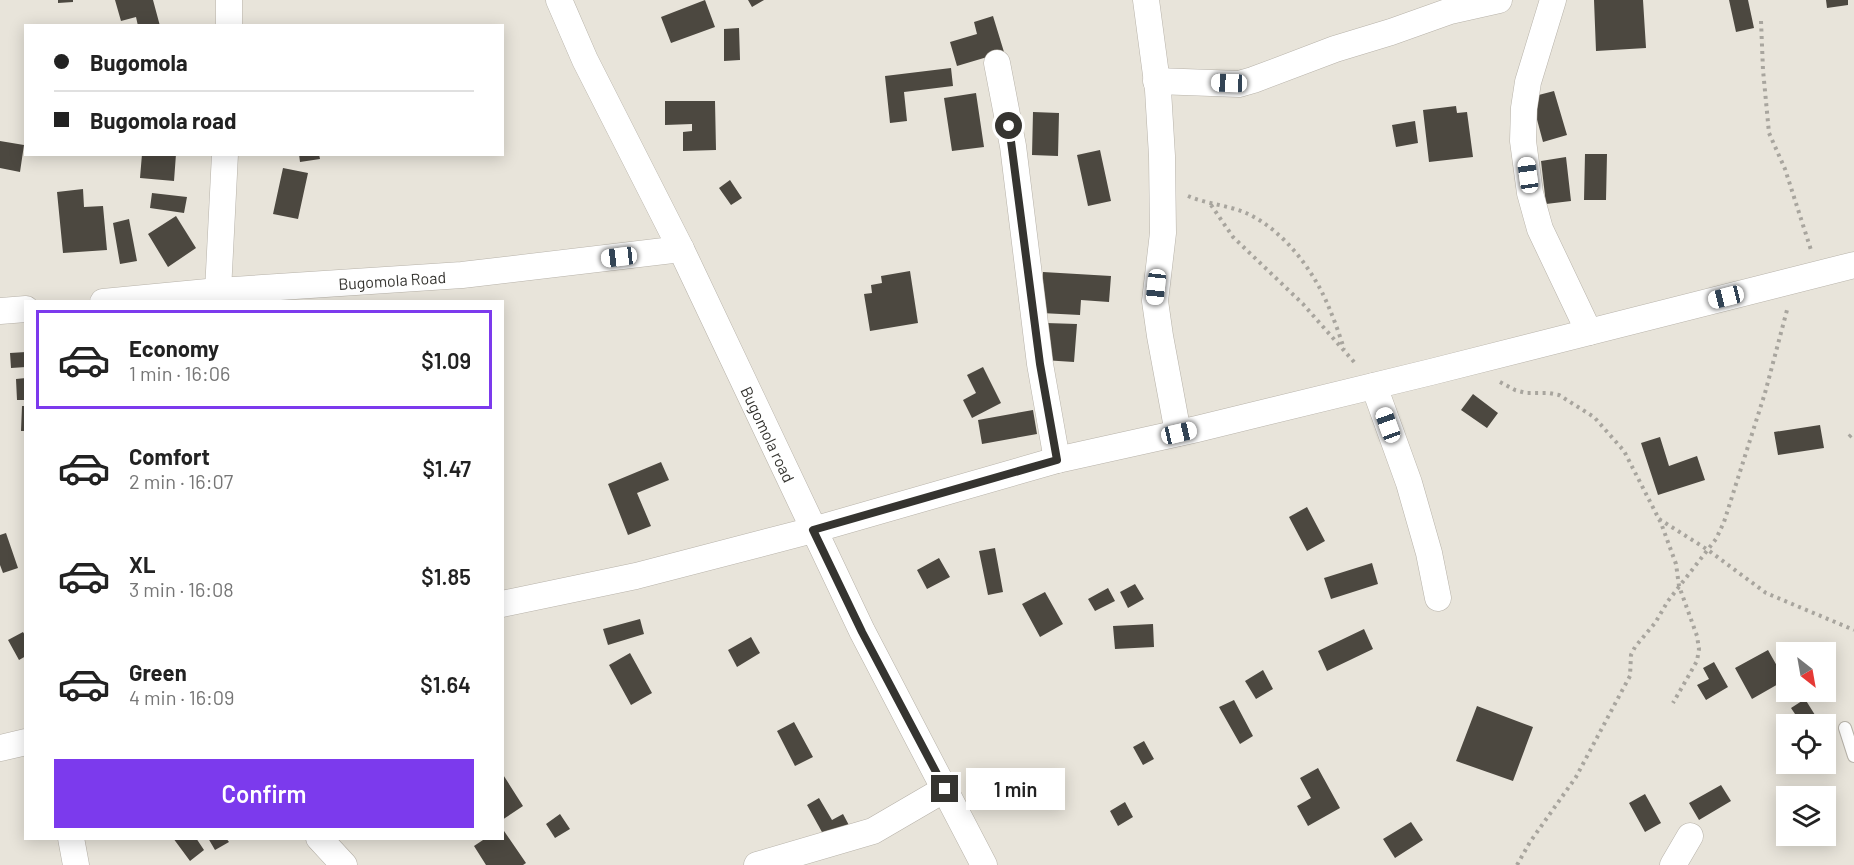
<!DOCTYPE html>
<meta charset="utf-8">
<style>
body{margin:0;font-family:Barlow,sans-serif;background:#f2f2f2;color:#222;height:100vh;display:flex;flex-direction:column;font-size:22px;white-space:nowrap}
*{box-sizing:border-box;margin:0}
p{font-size:20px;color:#767676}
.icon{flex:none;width:33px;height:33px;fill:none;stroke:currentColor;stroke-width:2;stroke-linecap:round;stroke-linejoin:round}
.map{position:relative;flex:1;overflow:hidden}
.sheet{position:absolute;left:24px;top:300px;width:480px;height:540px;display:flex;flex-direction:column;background:#fff;border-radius:0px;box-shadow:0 3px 15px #0003}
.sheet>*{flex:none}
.hud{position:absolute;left:24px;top:24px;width:480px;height:132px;border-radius:0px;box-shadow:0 3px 15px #0003;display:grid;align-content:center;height:132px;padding:0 30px;background:#fff}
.needle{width:39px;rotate:149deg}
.controls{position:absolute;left:1776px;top:642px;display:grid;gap:12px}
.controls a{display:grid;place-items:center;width:60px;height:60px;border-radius:0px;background:#fff;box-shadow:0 3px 15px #0003;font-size:30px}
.end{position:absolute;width:27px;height:27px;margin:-14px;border:8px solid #353430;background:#fff;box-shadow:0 0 0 3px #fff}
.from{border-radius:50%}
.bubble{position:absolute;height:42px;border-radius:0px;background:#fff;box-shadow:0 3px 15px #0003;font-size:20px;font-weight:600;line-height:42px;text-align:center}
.car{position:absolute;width:18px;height:36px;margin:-18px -9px;border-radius:8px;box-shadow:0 0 4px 2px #0007;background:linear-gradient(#fff 24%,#345 0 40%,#fff 0 76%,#345 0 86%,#fff 0)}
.hud b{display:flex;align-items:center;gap:21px;height:57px;font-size:22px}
.hud b+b{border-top:2px solid #e0e0e0}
.hud i{width:15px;height:15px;background:#222}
ul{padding:10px 0 0;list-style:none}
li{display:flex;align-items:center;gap:18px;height:99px;margin:0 12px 9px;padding:0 18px;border:3px solid transparent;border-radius:0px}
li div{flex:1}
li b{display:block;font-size:22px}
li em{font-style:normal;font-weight:600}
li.selected{border-color:#7c3aed}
li>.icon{width:54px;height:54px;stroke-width:1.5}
.action{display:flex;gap:12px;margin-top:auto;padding:12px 30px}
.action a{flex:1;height:69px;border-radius:0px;background:#7c3aed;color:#fff;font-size:24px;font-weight:600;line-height:69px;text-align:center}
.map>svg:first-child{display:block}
</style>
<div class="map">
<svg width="1854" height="865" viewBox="0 0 1854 865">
<rect width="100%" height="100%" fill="#e8e4da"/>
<!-- building -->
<path fill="#4c4840" d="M58,0H73V2L58,3Z
M115,0H153L160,26H138L136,17L121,21Z
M705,0L715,27L671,43L661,17Z
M748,0H764L752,7Z
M1594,0H1643L1646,48L1596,51Z
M1729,0H1748L1754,28L1736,32Z
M1826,0H1848V5L1827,8Z
M993,16L1004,52L957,66L950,42L977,34L974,22Z
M739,28L740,60L724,61V29Z
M951,68L953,86L904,92L907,121L890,123L885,76Z
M1554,91L1567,135L1543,142L1531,97Z
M976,93L984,147L952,151L944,98Z
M665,101H715L716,150L683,151V132L692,131V124L665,125Z
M1456,106L1457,113L1467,112L1473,157L1429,162L1423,110Z
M1033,112L1059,113L1058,156L1032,155Z
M1415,121L1418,143L1396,147L1392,125Z
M0,141L24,145L20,172L0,168Z
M1100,150L1111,201L1088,206L1077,155Z
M142,154H176L174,181L140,178Z
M299,154H319L320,159L300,162Z
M1585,154H1607L1606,200H1584Z
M1566,157L1571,201L1546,204L1541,161Z
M283,168L308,173L298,219L273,214Z
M730,180L742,198L731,205L719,188Z
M83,189L84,207L103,206L107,250L63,253L57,192Z
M152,193L187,197L184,213L150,208Z
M176,216L196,248L168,267L148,234Z
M129,219L137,261L120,264L113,223Z
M910,271L918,323L870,331L864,294L872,293L871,285L882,283L881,276Z
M1043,272L1111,276L1109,302L1081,300L1080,315L1041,313Z
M1046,323L1077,324L1074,362L1043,360Z
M26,352V367L11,368L10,353Z
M983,367L1001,403L972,418L963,400L976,393L967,375Z
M26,378V400H17L16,379Z
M1473,394L1498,413L1487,428L1461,410Z
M22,406H26V431H21Z
M1033,410L1037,434L982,444L978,420Z
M1820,425L1824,448L1778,455L1774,432Z
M1660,437L1669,466L1697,456L1705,480L1658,495L1641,443Z
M661,462L669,480L637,493L651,526L628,535L608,484Z
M1307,507L1325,541L1307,551L1289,517Z
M6,533L18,568L3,573L0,565V535Z
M995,548L1003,592L988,595L979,551Z
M939,558L950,577L927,589L917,570Z
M1372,563L1378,584L1331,599L1324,578Z
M1135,584L1144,599L1128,608L1120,592Z
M1108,588L1115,601L1095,611L1088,599Z
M1045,592L1063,624L1040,637L1022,604Z
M640,619L644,634L608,645L603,629Z
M1153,624L1154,647L1115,649L1113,626Z
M1364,629L1373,649L1327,671L1318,651Z
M23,632L26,637V656L19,660L8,640Z
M751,637L760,653L737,667L728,650Z
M1768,650L1785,680L1752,699L1735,668Z
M630,653L652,693L631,705L609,665Z
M1714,662L1728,687L1706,700L1697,685L1709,679L1703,668Z
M1263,670L1273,689L1256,699L1245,681Z
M1805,699L1815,715L1801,723L1791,708Z
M1234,700L1253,736L1240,744L1219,707Z
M1477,706L1533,727L1513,781L1456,761Z
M794,722L813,757L795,766L777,731Z
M1144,741L1154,759L1143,765L1133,747Z
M1318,768L1340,808L1308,826L1297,806L1311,798L1300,778Z
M502,773L523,806L502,820Z
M1721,785L1731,801L1699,820L1689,803Z
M1645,794L1661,823L1645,832L1629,803Z
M819,798L832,820L843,814L851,829L828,843L807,805Z
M1125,802L1133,817L1118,826L1110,811Z
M560,814L570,829L555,838L546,824Z
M1411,822L1423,840L1395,858L1383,839Z
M502,828L526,863L523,865H486L474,846L486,838H502Z
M173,838H196L204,850L190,861Z
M208,838H226L229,842L215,850Z"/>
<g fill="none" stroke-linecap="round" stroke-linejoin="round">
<!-- service casing -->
<g stroke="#b7b2a9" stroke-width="14">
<path id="service" d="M1845,728L1854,756"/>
</g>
<!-- minor casing -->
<g stroke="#b7b2a9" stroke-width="27">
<g id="minor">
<path d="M229,0V26"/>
<path id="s1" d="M559,0L585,60L681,249L862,631L984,865"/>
<path d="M1146,0L1158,90L1162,156L1163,233L1155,301L1160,336L1178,433"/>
<path d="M1553,0L1528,82L1524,108L1523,141L1530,193L1540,229L1589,332"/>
<path d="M997,63L1013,146L1040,364L1057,460"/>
<path d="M1156,81L1239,84L1253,80L1335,49L1391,32L1450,11L1499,0"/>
<path d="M218,291L225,154"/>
<path id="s2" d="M103,302L218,291L462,275L681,249"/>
<path d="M0,311L26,309"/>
<path d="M1374,386L1409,483L1429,553L1438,598"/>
<path d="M502,604L636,576L813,530L1057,460L1197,429L1431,372L1854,265"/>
<path d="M0,748L26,742"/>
<path d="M71,838L76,865"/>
<path d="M319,838L344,865"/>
<path d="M757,865L873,831L945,789"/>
<path d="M1673,865L1690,836"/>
</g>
</g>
<!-- path -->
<path stroke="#a8a59e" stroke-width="4" stroke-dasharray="3 4.5" stroke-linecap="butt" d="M1761,21L1763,70L1769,133L1785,169L1811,250
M1188,196C1206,204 1228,205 1246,213C1284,230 1315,272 1330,310C1335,322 1340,336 1344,349
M1211,205L1233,237L1303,304L1355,363
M1500,382L1515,390L1526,393H1549L1559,395L1594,417L1624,451L1661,523L1676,564L1679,586L1697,636L1699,649L1697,661L1673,703
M1849,437L1854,432
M1659,519L1708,550L1766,593L1854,630
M1517,865L1530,842L1576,777L1617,700L1630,676L1631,655L1635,647L1655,623L1668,601L1716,539L1724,522L1765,393L1787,310"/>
<!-- service -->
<use href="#service" stroke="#fff" stroke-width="12"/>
<!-- minor -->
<use href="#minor" stroke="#fff" stroke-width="26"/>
</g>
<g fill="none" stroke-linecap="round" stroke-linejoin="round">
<!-- route -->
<path stroke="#353430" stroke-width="8" d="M945,789L862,632L813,530L1057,460L1040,364L1009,126"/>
</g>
<g text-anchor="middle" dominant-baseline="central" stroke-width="6" stroke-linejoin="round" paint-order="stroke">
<!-- street labels -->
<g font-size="16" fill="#353430" stroke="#f6f1e7">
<text stroke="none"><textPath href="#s2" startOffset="290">Bugomola Road</textPath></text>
<text stroke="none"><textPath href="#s1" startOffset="482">Bugomola road</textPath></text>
</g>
</g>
</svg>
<div class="controls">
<a><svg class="needle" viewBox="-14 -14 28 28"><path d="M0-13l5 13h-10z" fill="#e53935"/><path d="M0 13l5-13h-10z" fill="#767676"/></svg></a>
<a><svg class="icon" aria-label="locate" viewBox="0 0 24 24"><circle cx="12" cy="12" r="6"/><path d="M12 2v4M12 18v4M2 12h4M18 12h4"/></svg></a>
<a><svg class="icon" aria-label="layers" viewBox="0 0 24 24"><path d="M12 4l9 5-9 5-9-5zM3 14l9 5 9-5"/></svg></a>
</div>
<i class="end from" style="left:1009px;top:126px"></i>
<i class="end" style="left:945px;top:789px"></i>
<div class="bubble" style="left:966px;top:768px;width:99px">1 min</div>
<i class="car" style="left:1229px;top:83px;rotate:272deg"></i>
<i class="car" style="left:1528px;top:175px;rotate:352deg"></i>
<i class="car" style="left:619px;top:257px;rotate:263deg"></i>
<i class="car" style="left:1156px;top:287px;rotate:186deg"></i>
<i class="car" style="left:1726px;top:297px;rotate:256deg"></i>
<i class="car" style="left:1388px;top:425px;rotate:340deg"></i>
<i class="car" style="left:1179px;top:433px;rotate:77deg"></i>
<div class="hud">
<b><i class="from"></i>Bugomola</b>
<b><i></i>Bugomola road</b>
</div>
<section class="sheet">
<ul>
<li class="selected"><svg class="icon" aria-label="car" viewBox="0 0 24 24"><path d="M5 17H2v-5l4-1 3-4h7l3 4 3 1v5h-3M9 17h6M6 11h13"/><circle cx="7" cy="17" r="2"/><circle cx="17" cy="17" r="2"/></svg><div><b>Economy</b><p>1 min · 16:06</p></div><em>$1.09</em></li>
<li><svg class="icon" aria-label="car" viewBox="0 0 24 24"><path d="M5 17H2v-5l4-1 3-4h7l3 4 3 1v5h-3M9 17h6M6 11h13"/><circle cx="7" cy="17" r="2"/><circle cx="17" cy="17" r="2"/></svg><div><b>Comfort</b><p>2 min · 16:07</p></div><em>$1.47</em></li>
<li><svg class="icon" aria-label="car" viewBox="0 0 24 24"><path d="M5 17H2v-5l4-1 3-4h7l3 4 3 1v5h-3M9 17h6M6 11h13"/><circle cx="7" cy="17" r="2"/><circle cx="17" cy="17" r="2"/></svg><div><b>XL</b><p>3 min · 16:08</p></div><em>$1.85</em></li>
<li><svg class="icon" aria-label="car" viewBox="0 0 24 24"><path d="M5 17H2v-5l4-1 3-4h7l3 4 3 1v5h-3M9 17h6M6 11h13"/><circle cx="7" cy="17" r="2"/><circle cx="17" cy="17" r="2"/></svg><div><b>Green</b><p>4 min · 16:09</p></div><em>$1.64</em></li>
</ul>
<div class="action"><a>Confirm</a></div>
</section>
</div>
